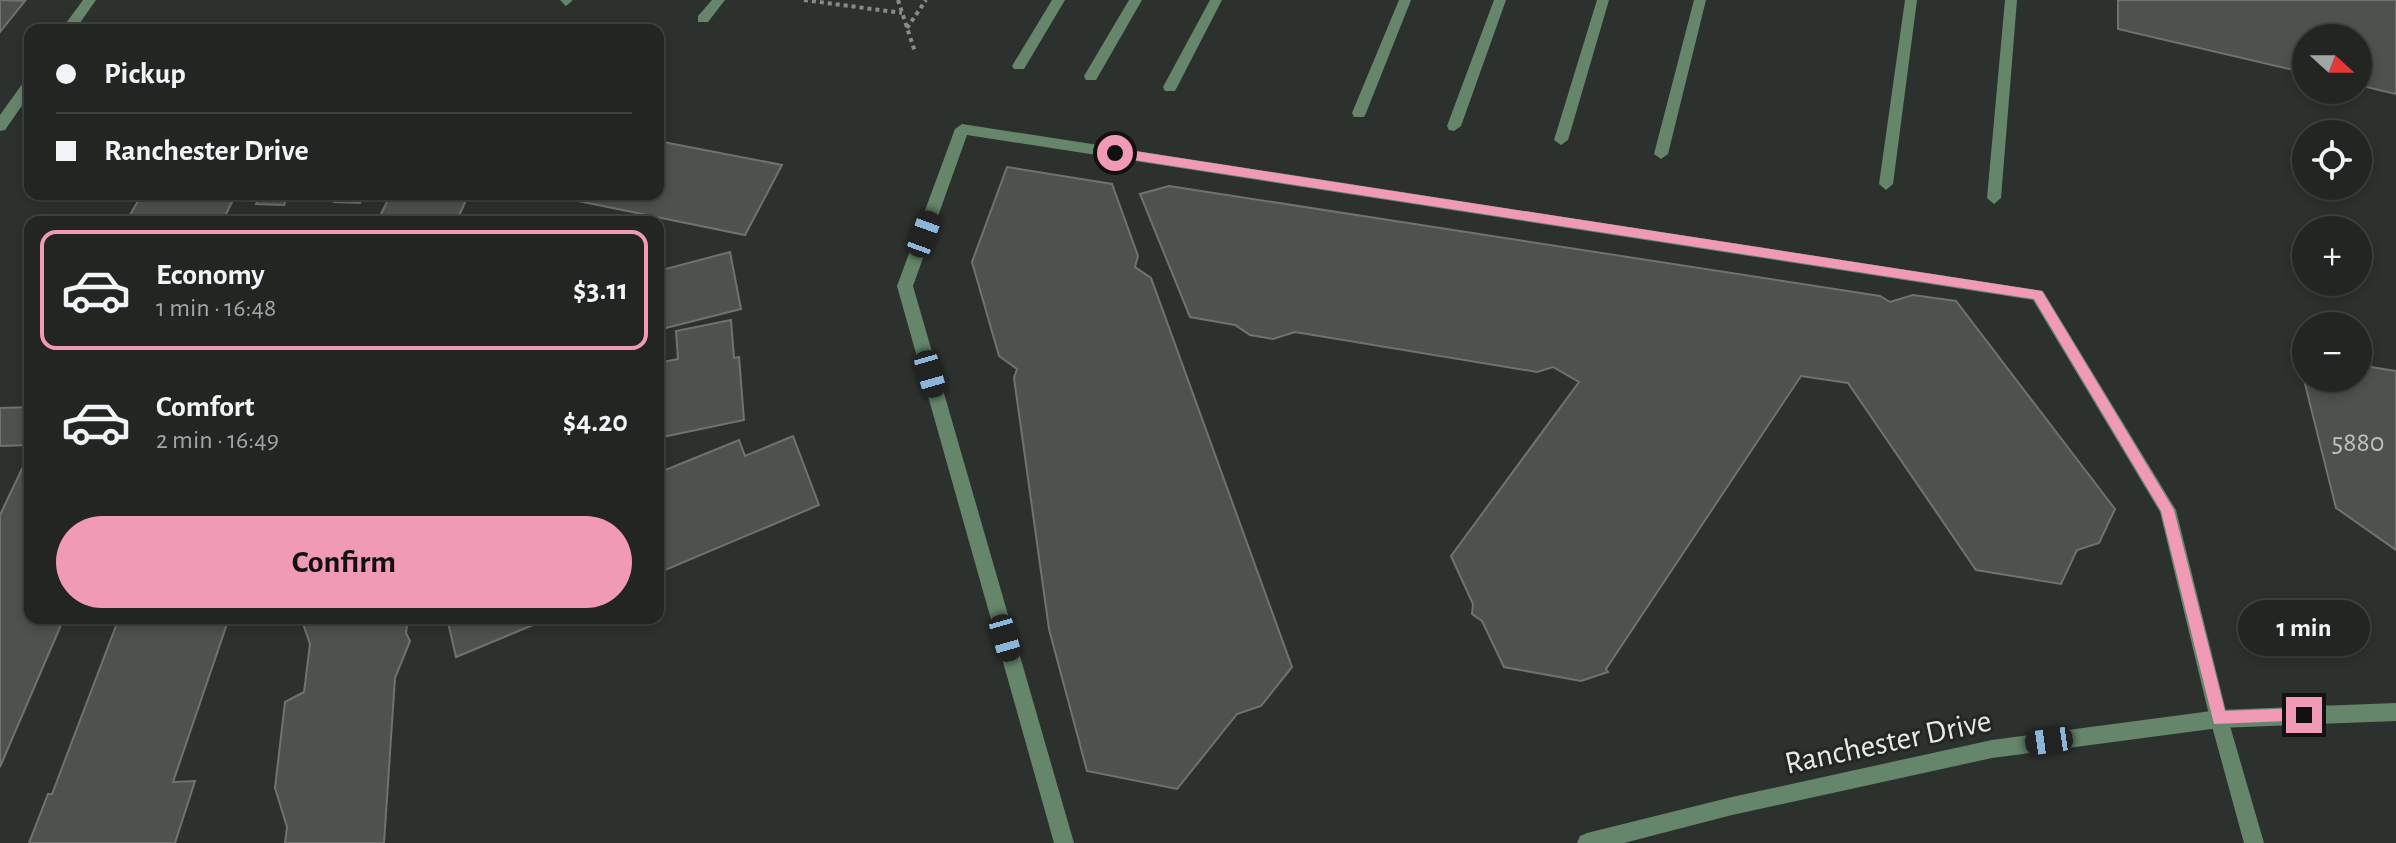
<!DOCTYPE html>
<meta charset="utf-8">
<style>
body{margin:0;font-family:"Alegreya Sans",sans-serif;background:#2e312f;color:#f1f3f6;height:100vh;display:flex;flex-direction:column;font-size:30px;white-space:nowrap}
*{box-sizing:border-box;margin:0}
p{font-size:26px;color:#a2a5a5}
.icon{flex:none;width:44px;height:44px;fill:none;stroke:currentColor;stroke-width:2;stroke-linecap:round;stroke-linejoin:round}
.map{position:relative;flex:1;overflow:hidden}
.details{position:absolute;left:24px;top:216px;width:640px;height:408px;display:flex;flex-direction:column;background:#222522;border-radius:16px;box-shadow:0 4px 12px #0003,0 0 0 2px #3f4240}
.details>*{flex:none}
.banner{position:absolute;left:24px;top:24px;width:640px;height:176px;border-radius:16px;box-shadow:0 4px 12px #0003,0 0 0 2px #3f4240;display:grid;align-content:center;height:176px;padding:0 32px;background:#222522}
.needle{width:52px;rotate:111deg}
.buttons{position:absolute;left:2292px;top:24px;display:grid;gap:16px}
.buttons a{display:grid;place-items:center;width:80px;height:80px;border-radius:50%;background:#222522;box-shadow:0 4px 12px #0003,0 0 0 2px #3f4240;font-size:40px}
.end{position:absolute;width:36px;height:36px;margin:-18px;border:10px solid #f09ab5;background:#111;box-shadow:0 0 0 4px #111}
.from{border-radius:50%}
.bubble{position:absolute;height:56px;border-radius:28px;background:#222522;box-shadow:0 4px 12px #0003,0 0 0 2px #3f4240;font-size:26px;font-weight:700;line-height:56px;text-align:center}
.car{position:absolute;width:24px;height:48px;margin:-24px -12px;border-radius:10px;box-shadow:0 0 6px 2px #0007;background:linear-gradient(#222 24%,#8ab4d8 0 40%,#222 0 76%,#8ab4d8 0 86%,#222 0)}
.banner b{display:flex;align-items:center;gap:28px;height:76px;font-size:30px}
.banner b+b{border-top:2px solid #3f4240}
.banner i{width:20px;height:20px;background:#f1f3f6}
ul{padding:14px 0 0;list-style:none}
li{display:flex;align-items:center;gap:24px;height:120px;margin:0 16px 12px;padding:0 16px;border:4px solid transparent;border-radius:16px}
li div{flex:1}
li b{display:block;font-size:30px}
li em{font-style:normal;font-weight:700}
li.selected{border-color:#f09ab5}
li>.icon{width:72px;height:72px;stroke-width:1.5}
.cta{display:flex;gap:16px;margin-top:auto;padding:16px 32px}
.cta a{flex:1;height:92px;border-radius:48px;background:#f09ab5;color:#111;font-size:32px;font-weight:700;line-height:92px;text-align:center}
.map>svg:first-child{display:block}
</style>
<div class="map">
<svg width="2396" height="843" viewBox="0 0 2396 843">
<rect width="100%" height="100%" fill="#2d312d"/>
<!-- building -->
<path fill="#4e524e" stroke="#6f736f" stroke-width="2" d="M0,0L25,1L0,32Z
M2118,0H2396V94L2358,85V38H2306V73L2118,29Z
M658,141L782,165L745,235L544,194H658Z
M1007,167L1112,184L1138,256L1135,267L1151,278L1292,667L1261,706L1237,714L1177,789L1087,771L1049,629L1014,378L1017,369L999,356L972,262Z
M1169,186L1880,296L1890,302L1913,295L1956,301L2115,509L2099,543L2077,550L2061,584L1976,570L1848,383L1801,376L1606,669L1608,672L1581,681L1504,667L1482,621L1472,614L1473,604L1451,556L1579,382L1553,367L1537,372L1295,332L1273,339L1250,335L1235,325L1190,317L1140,194Z
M142,194H236L222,222H126Z
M261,194H289L284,205L256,204Z
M338,194H364L360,203L334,202Z
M391,194H469L456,222H377Z
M730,252L741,309L658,330V271Z
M731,320L734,358L739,357L744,420L658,438V363L678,359L676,331Z
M2298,356L2306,357V378H2358V365L2396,371V550L2336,508Z
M30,407V445L0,446V408Z
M793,436L819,505L658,573V473L739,440L745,456Z
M30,452V618H64L0,767V515Z
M119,618H229L173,782L195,781L175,843H29L48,794H52Z
M301,618H408L406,633L410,641L395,678L384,843H285L287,827L275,788L285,702L304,692L310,644Z
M447,618H550L456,657Z"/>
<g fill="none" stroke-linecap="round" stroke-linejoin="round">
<!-- path -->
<path stroke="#888b88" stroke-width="4" stroke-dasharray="4 4" stroke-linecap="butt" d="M804,0L902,13
M898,0L915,52
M907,28L926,0"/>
<!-- service -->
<path fill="#65866b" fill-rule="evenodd" d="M560,0H572V1L566,6Z
M712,0H725L708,22H698V16Z
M1052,0H1065L1024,69H1014L1012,66Z
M1129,0H1142L1096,80H1086L1084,76Z
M1210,0H1222L1175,91H1165L1163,87Z
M1399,0H1411L1366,113L1364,117H1354L1352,113Z
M1494,0H1506L1461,126L1454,131L1449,130L1447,126Z
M1597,0H1609L1568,140L1561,145L1554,140Z
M1694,0H1706L1668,154L1661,159L1654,154Z
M1905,0H1917L1893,184L1886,190L1879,184Z
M2005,0H2017L2001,198L1994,204L1987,198Z
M962,124L2043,291L2176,510L2228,719L2264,843H2244L2210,719L2160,512L2033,300L967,135L913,286L1074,843H1054L897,286L955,129Z"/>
<!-- tertiary -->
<path fill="#65866b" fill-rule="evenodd" d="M83,0H96L75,30H61Z
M30,79V94L5,130L0,131V115L25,80Z
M2396,703V721L2219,728L1992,758L1732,815L1624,843H1577L1580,836L1587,833L1732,797L1992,740L2219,710Z"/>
</g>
<!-- route -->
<path fill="#f09ab5" d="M1115,148L2042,291L2174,510L2225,711L2304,708L2309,710V720L2214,724L2161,511L2034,299L1115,157L1110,153Z"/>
<g text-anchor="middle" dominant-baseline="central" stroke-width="6" stroke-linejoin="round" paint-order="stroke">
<!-- number labels -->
<g font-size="28" fill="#c1c3c1">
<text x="2358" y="443">5880</text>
</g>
<!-- street labels -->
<g font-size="32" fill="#e7e9e7" stroke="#232724">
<text transform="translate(1888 742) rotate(-12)">Ranchester Drive</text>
</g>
</g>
</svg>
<div class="buttons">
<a><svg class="needle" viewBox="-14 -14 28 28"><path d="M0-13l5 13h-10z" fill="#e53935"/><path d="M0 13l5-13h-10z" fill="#a2a5a5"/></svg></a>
<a><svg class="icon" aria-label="locate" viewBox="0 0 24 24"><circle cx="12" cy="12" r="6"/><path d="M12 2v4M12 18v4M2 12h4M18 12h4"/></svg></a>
<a>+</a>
<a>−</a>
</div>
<i class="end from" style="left:1115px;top:153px"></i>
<i class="end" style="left:2304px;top:715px"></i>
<div class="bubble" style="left:2238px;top:600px;width:132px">1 min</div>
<i class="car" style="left:924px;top:234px;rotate:20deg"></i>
<i class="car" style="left:930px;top:374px;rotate:164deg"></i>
<i class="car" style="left:1005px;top:638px;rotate:164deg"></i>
<i class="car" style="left:2049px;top:741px;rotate:262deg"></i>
<div class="banner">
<b><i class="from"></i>Pickup</b>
<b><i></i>Ranchester Drive</b>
</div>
<section class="details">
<ul>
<li class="selected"><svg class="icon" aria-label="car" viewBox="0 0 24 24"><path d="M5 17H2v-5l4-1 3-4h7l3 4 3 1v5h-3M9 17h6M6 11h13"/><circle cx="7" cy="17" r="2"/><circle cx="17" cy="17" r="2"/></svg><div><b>Economy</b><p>1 min · 16:48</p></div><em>$3.11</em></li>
<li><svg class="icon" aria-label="car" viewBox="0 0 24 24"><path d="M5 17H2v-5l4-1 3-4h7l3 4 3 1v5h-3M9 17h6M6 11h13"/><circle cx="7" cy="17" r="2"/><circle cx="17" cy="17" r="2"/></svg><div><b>Comfort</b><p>2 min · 16:49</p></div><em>$4.20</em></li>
</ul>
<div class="cta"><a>Confirm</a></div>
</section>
</div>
